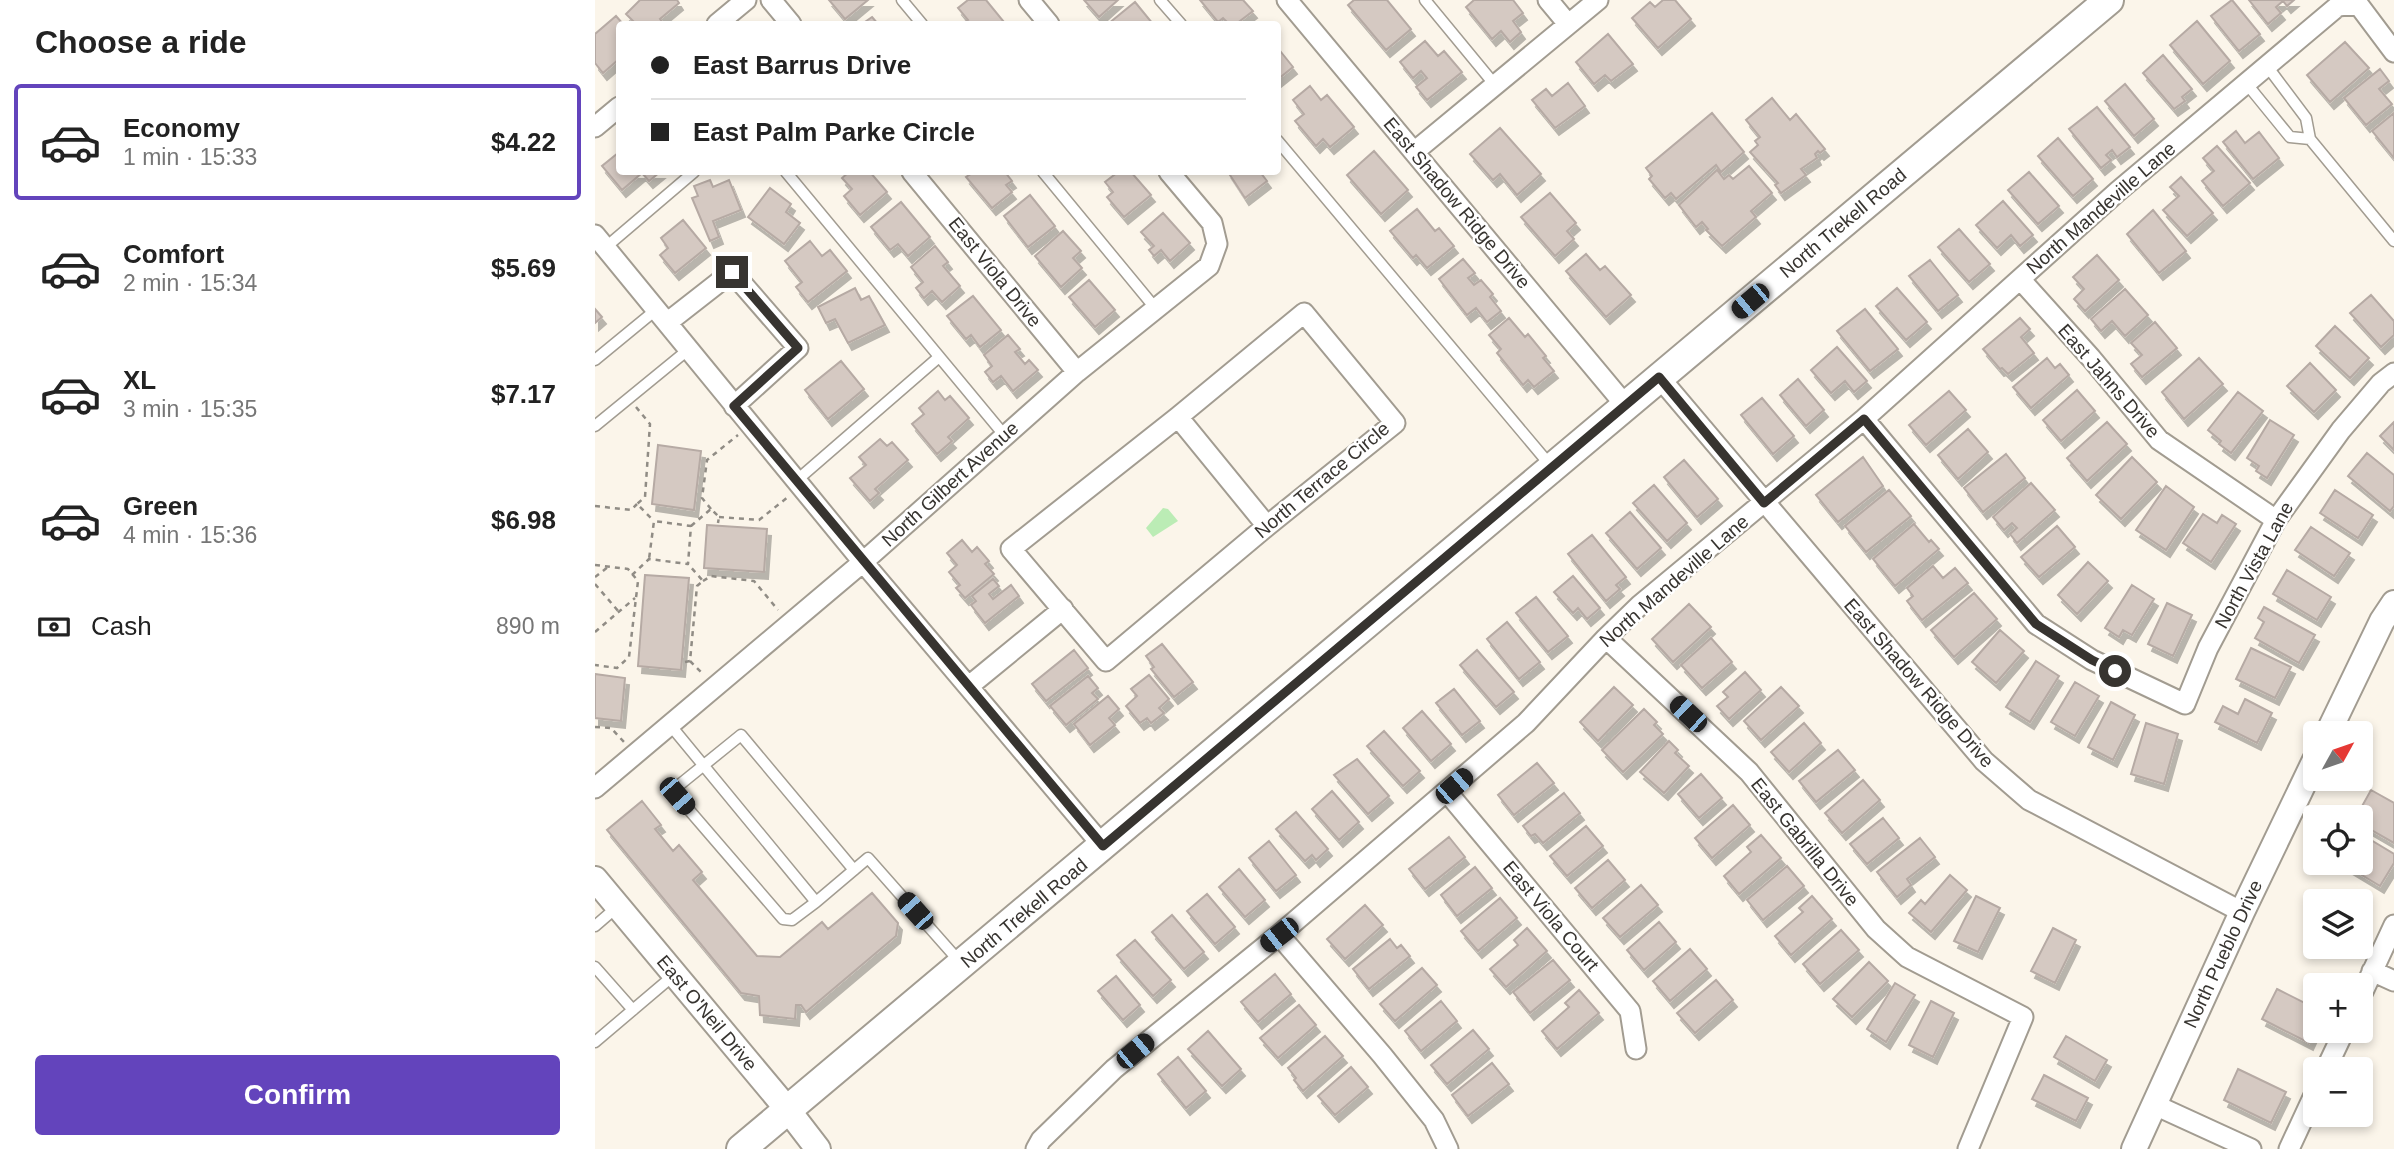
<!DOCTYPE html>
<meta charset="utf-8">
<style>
body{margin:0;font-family:Arial,sans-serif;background:#f2f2f2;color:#222;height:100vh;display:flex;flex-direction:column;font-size:26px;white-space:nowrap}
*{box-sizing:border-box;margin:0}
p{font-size:23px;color:#767676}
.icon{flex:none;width:38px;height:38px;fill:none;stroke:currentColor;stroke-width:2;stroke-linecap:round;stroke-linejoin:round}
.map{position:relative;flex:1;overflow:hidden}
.drawer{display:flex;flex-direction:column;background:#fff;width:595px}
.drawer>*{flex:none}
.hud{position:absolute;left:21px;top:21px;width:665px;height:154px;border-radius:7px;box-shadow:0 4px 10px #0003;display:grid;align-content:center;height:154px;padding:0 35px;background:#fff}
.needle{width:46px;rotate:50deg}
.tools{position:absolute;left:1708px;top:721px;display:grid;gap:14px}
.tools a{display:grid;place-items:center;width:70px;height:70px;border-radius:7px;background:#fff;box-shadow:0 4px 10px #0003;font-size:35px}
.end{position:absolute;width:32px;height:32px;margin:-16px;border:9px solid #373430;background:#fff;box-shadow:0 0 0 4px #fff}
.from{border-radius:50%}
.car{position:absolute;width:21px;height:42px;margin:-21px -10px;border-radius:9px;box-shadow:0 0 5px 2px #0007;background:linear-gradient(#222 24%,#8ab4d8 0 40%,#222 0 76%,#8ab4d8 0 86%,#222 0)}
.hud b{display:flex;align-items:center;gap:24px;height:66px;font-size:26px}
.hud b+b{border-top:2px solid #e0e0e0}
.hud i{width:18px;height:18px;background:#222}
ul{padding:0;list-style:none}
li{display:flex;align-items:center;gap:21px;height:116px;margin:0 14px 10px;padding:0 21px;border:4px solid transparent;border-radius:7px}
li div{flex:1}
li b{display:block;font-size:26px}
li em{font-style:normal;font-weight:700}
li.selected{border-color:#6344bc}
li>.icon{width:63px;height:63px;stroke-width:1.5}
h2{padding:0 35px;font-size:32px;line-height:84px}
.pay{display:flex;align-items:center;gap:18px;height:77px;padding:0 35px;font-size:26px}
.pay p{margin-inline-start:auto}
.button{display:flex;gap:14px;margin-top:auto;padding:14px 35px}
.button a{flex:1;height:80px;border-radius:7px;background:#6344bc;color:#fff;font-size:28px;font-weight:700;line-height:80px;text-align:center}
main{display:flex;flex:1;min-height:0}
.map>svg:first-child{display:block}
</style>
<main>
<section class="drawer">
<h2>Choose a ride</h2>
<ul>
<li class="selected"><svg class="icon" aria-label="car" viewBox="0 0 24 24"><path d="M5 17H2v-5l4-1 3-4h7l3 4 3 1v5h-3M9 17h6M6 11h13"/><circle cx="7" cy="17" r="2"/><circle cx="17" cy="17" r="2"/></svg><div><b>Economy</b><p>1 min · 15:33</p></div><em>$4.22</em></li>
<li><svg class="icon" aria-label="car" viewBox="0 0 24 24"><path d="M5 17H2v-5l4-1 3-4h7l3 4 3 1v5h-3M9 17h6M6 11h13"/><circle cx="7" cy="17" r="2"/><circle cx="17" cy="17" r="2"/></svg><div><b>Comfort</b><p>2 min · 15:34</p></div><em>$5.69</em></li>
<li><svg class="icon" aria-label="car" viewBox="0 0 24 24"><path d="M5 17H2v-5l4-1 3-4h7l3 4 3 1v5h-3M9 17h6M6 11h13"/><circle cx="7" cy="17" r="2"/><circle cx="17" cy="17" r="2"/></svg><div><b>XL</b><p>3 min · 15:35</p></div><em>$7.17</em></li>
<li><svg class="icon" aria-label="car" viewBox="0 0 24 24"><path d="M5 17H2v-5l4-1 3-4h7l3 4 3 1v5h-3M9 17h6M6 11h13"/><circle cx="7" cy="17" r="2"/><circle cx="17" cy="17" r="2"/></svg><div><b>Green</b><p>4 min · 15:36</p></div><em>$6.98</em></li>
</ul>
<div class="pay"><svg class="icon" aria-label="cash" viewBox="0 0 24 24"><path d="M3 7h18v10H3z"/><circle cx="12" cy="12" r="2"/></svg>Cash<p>890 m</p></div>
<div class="button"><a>Confirm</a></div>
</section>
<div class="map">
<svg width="1799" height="1149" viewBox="0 0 1799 1149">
<defs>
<filter id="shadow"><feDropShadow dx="4" dy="7" stdDeviation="0" flood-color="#0004"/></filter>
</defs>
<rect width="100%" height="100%" fill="#fbf5ea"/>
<!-- water -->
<path fill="#bbecb5" d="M568,508L573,509L583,521L558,537L551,528Z"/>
<!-- building -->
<path fill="#d5c9c2" stroke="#b6aaa4" stroke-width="2" filter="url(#shadow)" d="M45,0H82L84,3L65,19L68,23L66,24H41L31,14Z
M234,0H273L250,19Z
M373,0H391L409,22L406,24H366L373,20L363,8Z
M489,0H523L504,17Z
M605,0H648L658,11L641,24H634L628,18L623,22Z
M759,0H792L816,29L791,50L753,5Z
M879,0H918L928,13L918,21L926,32L915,42L906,31L897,39L871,7Z
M1068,0H1080L1096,19L1063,48L1037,18L1055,2L1060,7Z
M1637,0L1665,34L1644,51L1616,16Z
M1654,0H1699L1692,6L1688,1L1681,7L1686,13L1673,24Z
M540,2L558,24H513Z
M21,16L28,24H24V59L8,73L0,63V34Z
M277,17L283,24H267Z
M1602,21L1635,61L1608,84L1575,45Z
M1013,34L1038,64L1016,81L1010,75L999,84L981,62Z
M830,41L843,56L849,51L867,72L832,100L821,87L832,78L826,71L818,78L805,62Z
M1750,42L1774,68L1735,102L1712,75Z
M682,47L698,67L682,80Z
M1568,55L1597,89L1587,97L1590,101L1579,109L1548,73Z
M1785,69L1794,81L1784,89L1797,104L1771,125L1749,98Z
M973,83L990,106L960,128L937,100L951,89L957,96Z
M1530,84L1559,119L1539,136L1510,101Z
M715,86L726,100L732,95L759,127L735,147L728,139L721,146L700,121L709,114L698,100Z
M1177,98L1195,120L1201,114L1230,149L1225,153L1223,151L1220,154L1222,158L1206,169L1211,175L1186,193L1180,185L1183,183L1155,152L1163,145L1160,141L1165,137L1151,120Z
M1502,107L1535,147L1522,157L1517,150L1511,155L1516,160L1506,168L1474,129Z
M1117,113L1149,152L1126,172L1121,165L1081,199L1076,193L1070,198L1054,179L1057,176L1051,168Z
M1799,113V158L1777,131Z
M905,128L946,174L922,195L905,174L898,180L875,154Z
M1641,131L1650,143L1664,132L1684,158L1658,179L1628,142Z
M1463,138L1498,179L1478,196L1443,156Z
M1622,146L1655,183L1628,206L1607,181L1619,171L1608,158Z
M779,151L813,190L786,214L752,175Z
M23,153L24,172H65L54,181L47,173L27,190L7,166Z
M1154,166L1177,193L1156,211L1161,217L1127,246L1111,230L1113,229L1107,222L1101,227L1084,205L1122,170L1129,179L1134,175L1138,179Z
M254,172H275L292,192L265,215L249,196L257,189L247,178Z
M379,172H410L417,181L411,185L417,192L397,208L371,177Z
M523,172H536L556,195L529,217L512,197L518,192L510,182Z
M633,172H665L672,181L650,198Z
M1434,172L1464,206L1443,224L1413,190Z
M1586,177L1618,213L1592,236L1568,210L1584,196L1575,187Z
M115,180L118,187L134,180L146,210L118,221L124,237L115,241L97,198L103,196L99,186Z
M175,188L196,204L191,212L205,223L189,244L153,217Z
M955,193L981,223L972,231L979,239L960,256L926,217Z
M435,195L460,226L433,247L409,216Z
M1408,201L1438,235L1425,246L1416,235L1402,248L1381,225Z
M306,202L335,237L313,256L303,244L295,250L276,227Z
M822,209L840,231L844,228L859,246L832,268L821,255L818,258L795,231Z
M1558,210L1591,251L1564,273L1532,234Z
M568,213L595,243L575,261L566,250L559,256L554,250L559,246L546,232Z
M88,220L111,248L80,273L65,255L73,248L66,238Z
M1364,229L1395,264L1374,282L1343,247Z
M468,231L486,251L478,258L487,268L466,287L440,256Z
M215,241L227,256L235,250L252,271L213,302L201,287L207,282L190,261Z
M340,246L353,262L348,266L365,286L347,302L337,291L329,298L321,288L328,282L316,267Z
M991,254L1005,270L1010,266L1036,295L1011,317L971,271Z
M1502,255L1524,280L1490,311L1479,299L1489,289L1478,277Z
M868,259L880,273L873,278L879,285L886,280L898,294L895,297L906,311L892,322L881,308L872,315L844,279Z
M1335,260L1363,295L1343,311L1314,276Z
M494,280L520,310L500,327L474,297Z
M260,288L266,300L274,296L290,325L253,343L240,319L231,323L223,307Z
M1302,288L1332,322L1311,340L1281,306Z
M1530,289L1553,315L1530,336L1517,321L1506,331L1496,319Z
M1776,295L1799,321V335L1786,347L1755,313Z
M378,296L406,330L385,347L376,335L371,339L352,316Z
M0,309L7,317L0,323Z
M1270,309L1303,349L1275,371L1242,331Z
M914,318L930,337L933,334L951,356L948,358L959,371L939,387L933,380L928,385L902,353L906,349L894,335Z
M1425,318L1435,329L1426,337L1439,353L1413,374L1407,368L1405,369L1388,349Z
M1560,322L1582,348L1547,377L1536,364L1547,355L1536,343Z
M1740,326L1774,358L1755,378L1721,346Z
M413,335L425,349L420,352L430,364L434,360L443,370L418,391L406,376L398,382L390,372L397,366L389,355Z
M1242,347L1272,381L1259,392L1250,381L1236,393L1216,370Z
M1452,358L1460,368L1465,364L1474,375L1436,408L1418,387Z
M1604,358L1628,384L1589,419L1567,392Z
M246,361L269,389L233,419L210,390Z
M1715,363L1741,390L1719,412L1692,386Z
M1203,379L1229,410L1211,426L1185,395Z
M1482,390L1500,411L1466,441L1448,420Z
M343,391L350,400L355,396L374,418L353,437L357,441L342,454L317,424L329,414L324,408Z
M1354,391L1371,410L1331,445L1314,425Z
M1643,392L1668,411L1636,453L1624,444L1626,441L1613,430Z
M1167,398L1199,436L1178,454L1146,415Z
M1675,420L1699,435L1672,478L1661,471L1664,466L1652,458Z
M1512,422L1532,444L1492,481L1472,458Z
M1799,422V450L1785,436Z
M1373,429L1393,452L1363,479L1343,455Z
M285,439L292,446L297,442L313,460L280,489L284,493L275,501L255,478L271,465L264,457Z
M63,445L106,451L99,510L57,504Z
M1772,453L1799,475V506L1795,511L1753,476Z
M1411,454L1430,478L1388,512L1369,488Z
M1268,457L1288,486L1243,522L1221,495Z
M1537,457L1562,482L1526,519L1501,495Z
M1089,460L1123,499L1102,517L1069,477Z
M1436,483L1460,510L1422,543L1415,534L1422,528L1417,523L1409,530L1398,517Z
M1059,485L1092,523L1072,541L1038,503Z
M1571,486L1599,507L1571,550L1541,530Z
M1294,490L1316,516L1271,552L1250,526Z
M1740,490L1778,515L1763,538L1725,513Z
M1035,512L1066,548L1042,569L1011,533Z
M1608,514L1622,523L1627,515L1641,524L1616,562L1588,543Z
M1319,524L1334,542L1336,540L1344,549L1300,586L1278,559Z
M112,525L172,529L169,572L109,568Z
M1462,526L1480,547L1444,577L1426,557Z
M1716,527L1755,553L1739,576L1700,550Z
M997,535L1031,577L1021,585L1025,589L1011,601L973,554Z
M367,540L377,552L382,547L394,561L390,564L399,574L370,598L361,588L365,585L354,572L362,565L352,553Z
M1493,562L1513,581L1482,614L1463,595Z
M1338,566L1348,578L1360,568L1373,583L1327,620L1312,601L1318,596L1312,588Z
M1692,570L1736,597L1722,620L1678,594Z
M50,575L94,578L86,670L43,666Z
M978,576L1005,608L992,619L983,608L978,613L959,592Z
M398,579L404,586L394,594L398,599L416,585L424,596L390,623L376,605L381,601L377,596Z
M1537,585L1559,599L1537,635L1528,630L1524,637L1510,628Z
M1379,593L1402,619L1359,657L1336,630Z
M941,597L973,636L953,652L921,613Z
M1572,603L1597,615L1578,656L1553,644Z
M1094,604L1116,627L1078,662L1057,639Z
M1669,607L1720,635L1704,663L1660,638L1669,622L1663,618Z
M912,622L945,662L924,679L892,639Z
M1405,630L1429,651L1401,683L1377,662Z
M1116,638L1137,662L1107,688L1086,665Z
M567,644L598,682L579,697L556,669L559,667L551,656Z
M1656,648L1696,667L1680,698L1641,679Z
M479,650L493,668L451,701L437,684Z
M882,650L919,692L901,707L865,665Z
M1441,661L1464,676L1435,722L1411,707Z
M1150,672L1166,690L1134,719L1122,706L1133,697L1128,692Z
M0,674L30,678L26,721L0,718Z
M554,675L574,699L564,708L569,713L556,723L552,718L545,723L531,706L542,696L536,689Z
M493,676L503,688L497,693L503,699L471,725L455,706Z
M1480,682L1504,696L1480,736L1456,722Z
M1019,687L1038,705L1003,741L985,722Z
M1186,687L1204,706L1166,740L1149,721Z
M859,689L885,721L867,735L841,703Z
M513,696L524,709L514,718L520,725L495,745L479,724Z
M1650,699L1677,713L1662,743L1620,722L1628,706L1643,714Z
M1516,702L1540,715L1518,760L1493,747Z
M1049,709L1062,722L1059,725L1068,734L1028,772L1007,750Z
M827,711L856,744L836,761L808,728Z
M1209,723L1226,743L1194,772L1176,752Z
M1551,723L1583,734L1569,784L1536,774Z
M789,731L825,771L808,786L772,746Z
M1074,741L1083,750L1080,753L1094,766L1069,793L1045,772Z
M1243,750L1260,770L1221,802L1204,781Z
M762,759L794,796L773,814L739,775Z
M942,763L959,783L919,815L903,795Z
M1106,774L1127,798L1104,818L1083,794Z
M1268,780L1285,800L1247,833L1230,813Z
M1776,790L1799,803V843L1766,824V817H1761Z
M737,791L764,822L744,840L717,809Z
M969,793L985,813L948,843L940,834L936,836L928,826Z
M47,801L66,825L60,829L78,851L84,845L107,872L98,880L162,956L185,957L227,922L233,929L277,893L303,923L301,936L211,1012L206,1005H201L200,1019L165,1015L164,996L146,993L12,830Z
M1138,805L1155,825L1117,858L1100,838Z
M701,812L733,849L721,860L717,855L710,861L681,829Z
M1288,818L1304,838L1272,864L1255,844Z
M991,826L1008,846L972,876L955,856Z
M1766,834L1799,854V863L1785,886L1747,863H1766Z
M1166,835L1186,858L1144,894L1129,876L1156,852L1152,847Z
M854,837L870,857L830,889L814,869Z
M1325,838L1340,857L1312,879L1316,885L1302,897L1282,872Z
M674,841L701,875L681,891L654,858Z
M1013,860L1030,880L997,908L980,888Z
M1192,866L1209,886L1168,920L1152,900Z
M880,867L897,888L862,916L846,895Z
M644,869L670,900L650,917L624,887Z
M1355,875L1372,890L1336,932L1314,913L1326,900L1330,904Z
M1046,885L1063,905L1025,937L1008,918Z
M612,894L640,927L620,944L592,911Z
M1217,896L1237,919L1196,955L1180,936L1208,912L1204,908Z
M1381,896L1405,908L1383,952L1359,941Z
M905,898L922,918L883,951L866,931Z
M770,905L788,925L750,959L732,939Z
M577,915L609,952L589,969L557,932Z
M1064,922L1081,942L1049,970L1032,950Z
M932,928L952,951L911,987L895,969L923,945L919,940Z
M1458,928L1481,940L1460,983L1436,971Z
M1246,930L1264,950L1225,984L1208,964Z
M795,939L802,948L806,945L815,956L774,989L758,969Z
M540,940L576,980L558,996L522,955Z
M1095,949L1112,969L1075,1001L1058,981Z
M958,960L975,980L935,1013L918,992Z
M1274,962L1293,981L1257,1017L1238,999Z
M827,968L842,985L800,1021L785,1004Z
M680,974L696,994L663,1022L646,1002Z
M521,976L545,1005L528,1020L503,991Z
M1121,980L1138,1000L1100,1033L1082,1013Z
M1300,983L1320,995L1291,1042L1272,1029Z
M1682,989L1720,1008V1030L1714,1043L1667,1019Z
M984,990L1004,1013L962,1049L947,1031L974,1007L970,1003Z
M846,1001L862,1021L826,1051L810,1031Z
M1336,1001L1359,1013L1338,1057L1314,1045Z
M704,1005L721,1025L683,1058L665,1038Z
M878,1030L894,1049L852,1084L836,1065Z
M613,1031L646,1069L627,1086L593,1049Z
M730,1036L748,1056L708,1091L699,1080L701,1078L693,1068Z
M1471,1036L1512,1060L1500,1081L1459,1057Z
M583,1057L611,1091L591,1108L563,1074Z
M897,1063L914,1084L873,1116L857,1095Z
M756,1067L773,1087L740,1115L723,1096Z
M1643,1069L1691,1092L1676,1123L1629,1100Z
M1449,1075L1493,1098L1481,1121L1437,1099Z"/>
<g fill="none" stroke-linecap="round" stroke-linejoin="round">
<!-- service casing -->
<g stroke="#a29c91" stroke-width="13">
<path id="service" d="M307,0L327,24
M565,0L586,24
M830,0L900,85
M1651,83L1695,137L1715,139L1711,118L1672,66
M1715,139L1799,241
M682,140L955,465
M191,172L410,436
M448,172L561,309
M11,247L99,172
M0,360L62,309
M0,426L94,349
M201,481L344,357
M76,726L221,902L273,858L364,961
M221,902L197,920L188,919L82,796L83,786L146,735L259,870
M0,926L22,907
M0,967L38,1010
M0,1042L79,975"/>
</g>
<!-- minor casing -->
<g stroke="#a29c91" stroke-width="23">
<path id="minor" d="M176,0L196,24
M434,0L454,24
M692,0L1031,406
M953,0L973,24
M122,24L151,0
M0,127L24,107
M819,152L1003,0
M317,172L482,372
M0,235L268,562L508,846
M1425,279L1496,358L1564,440L1681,520
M709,313L800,423L672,526L511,661L416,549L583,417Z
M73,322L137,272L203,348L139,406
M1064,377L1389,761L1434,800L1647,912
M583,417L672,526
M1269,419L1441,624L1497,660L1590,704L1613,648L1681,520L1746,430L1786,383L1799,373
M1011,638L1154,772L1281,929L1312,957L1428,1017L1373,1149
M374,686L468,609
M0,788L268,562L482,372L614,266L622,244L617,223L574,172
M852,792L1035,1011L1041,1049
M684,935L787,1055L839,1120L853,1149
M1777,971L1799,981
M1766,996L1799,925
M1731,1069L1749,1031
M1560,1105L1656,1149
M441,1149L446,1140L519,1069L684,935L931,723L1011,638L1045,605L1269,419L1522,192L1743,6L1763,4L1799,52
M1694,1149L1720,1093"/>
</g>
<!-- tertiary casing -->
<g stroke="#a29c91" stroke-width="28">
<path id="tertiary" d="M1733,733L1787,621L1799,603
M0,879L193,1110L223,1149
M1539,1149L1647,912L1720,760"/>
</g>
<!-- secondary casing -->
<g stroke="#a29c91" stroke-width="32">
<path id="secondary" d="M146,1149L1514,0"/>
</g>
<!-- path -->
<path stroke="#908c85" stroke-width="2.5" stroke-dasharray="5 5" stroke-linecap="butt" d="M41,407L55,424L50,497L42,504L59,521
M0,506L36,510L42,504
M116,509L107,498L112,460L143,435
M124,517L164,520L193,497
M96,526L116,509L124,517L123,523
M0,565L33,569L43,581L34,657L22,668L0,665
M37,575L54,559L93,564L96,526L59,521L54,559
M0,577L13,567
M108,581L116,576L159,581L183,610
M0,584L24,612
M0,632L40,598
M95,661L108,674
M90,662L95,661L102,586L108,581L93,564
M0,727L16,728L29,742"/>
<!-- service -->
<use href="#service" stroke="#fff" stroke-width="10"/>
<!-- minor -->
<use href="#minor" stroke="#fff" stroke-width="19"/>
<!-- tertiary -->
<use href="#tertiary" stroke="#fff" stroke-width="24"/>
<!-- secondary -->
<use href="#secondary" stroke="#fff" stroke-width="28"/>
</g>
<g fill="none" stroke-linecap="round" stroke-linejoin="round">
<!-- route -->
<path stroke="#373430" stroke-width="9" d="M137,272L203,348L139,406L508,846L1064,377L1169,503L1269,419L1441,624L1497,660L1520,671"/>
</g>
<g text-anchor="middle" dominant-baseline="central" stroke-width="5" stroke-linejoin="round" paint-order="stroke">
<!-- street labels -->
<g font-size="19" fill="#373430" stroke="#fff">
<text transform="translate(862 203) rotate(50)">East Shadow Ridge Drive</text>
<text transform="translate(1506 208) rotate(-41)">North Mandeville Lane</text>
<text transform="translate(1248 223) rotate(-40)">North Trekell Road</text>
<text transform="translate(400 272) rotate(51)">East Viola Drive</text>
<text transform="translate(1514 381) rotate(49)">East Jahns Drive</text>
<text transform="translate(727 480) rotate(-40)">North Terrace Circle</text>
<text transform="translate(355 484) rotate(-42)">North Gilbert Avenue</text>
<text transform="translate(1659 565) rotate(-61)">North Vista Lane</text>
<text transform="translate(1079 581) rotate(-41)">North Mandeville Lane</text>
<text transform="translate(1324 683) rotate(49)">East Shadow Ridge Drive</text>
<text transform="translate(1210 842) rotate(51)">East Gabrilla Drive</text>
<text transform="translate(429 913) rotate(-40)">North Trekell Road</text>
<text transform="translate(956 916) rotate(50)">East Viola Court</text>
<text transform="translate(1628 954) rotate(-65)">North Pueblo Drive</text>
<text transform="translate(112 1013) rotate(50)">East O'Neil Drive</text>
</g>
</g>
</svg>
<div class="tools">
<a><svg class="needle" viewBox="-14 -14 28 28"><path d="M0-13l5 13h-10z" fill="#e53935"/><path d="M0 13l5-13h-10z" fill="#767676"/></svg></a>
<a><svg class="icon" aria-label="locate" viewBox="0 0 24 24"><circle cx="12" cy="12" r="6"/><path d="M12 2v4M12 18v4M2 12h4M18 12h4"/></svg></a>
<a><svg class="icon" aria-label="layers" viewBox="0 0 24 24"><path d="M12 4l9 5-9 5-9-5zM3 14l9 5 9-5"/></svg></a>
<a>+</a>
<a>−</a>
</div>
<i class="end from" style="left:1520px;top:671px"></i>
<i class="end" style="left:137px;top:272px"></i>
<i class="car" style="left:1155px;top:301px;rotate:230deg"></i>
<i class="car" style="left:1093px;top:714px;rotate:313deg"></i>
<i class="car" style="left:859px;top:786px;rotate:49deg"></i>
<i class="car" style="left:82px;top:796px;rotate:139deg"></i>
<i class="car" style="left:320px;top:911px;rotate:318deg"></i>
<i class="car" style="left:684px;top:935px;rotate:232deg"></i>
<i class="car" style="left:540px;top:1051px;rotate:50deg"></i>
<div class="hud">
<b><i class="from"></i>East Barrus Drive</b>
<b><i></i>East Palm Parke Circle</b>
</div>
</div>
</main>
